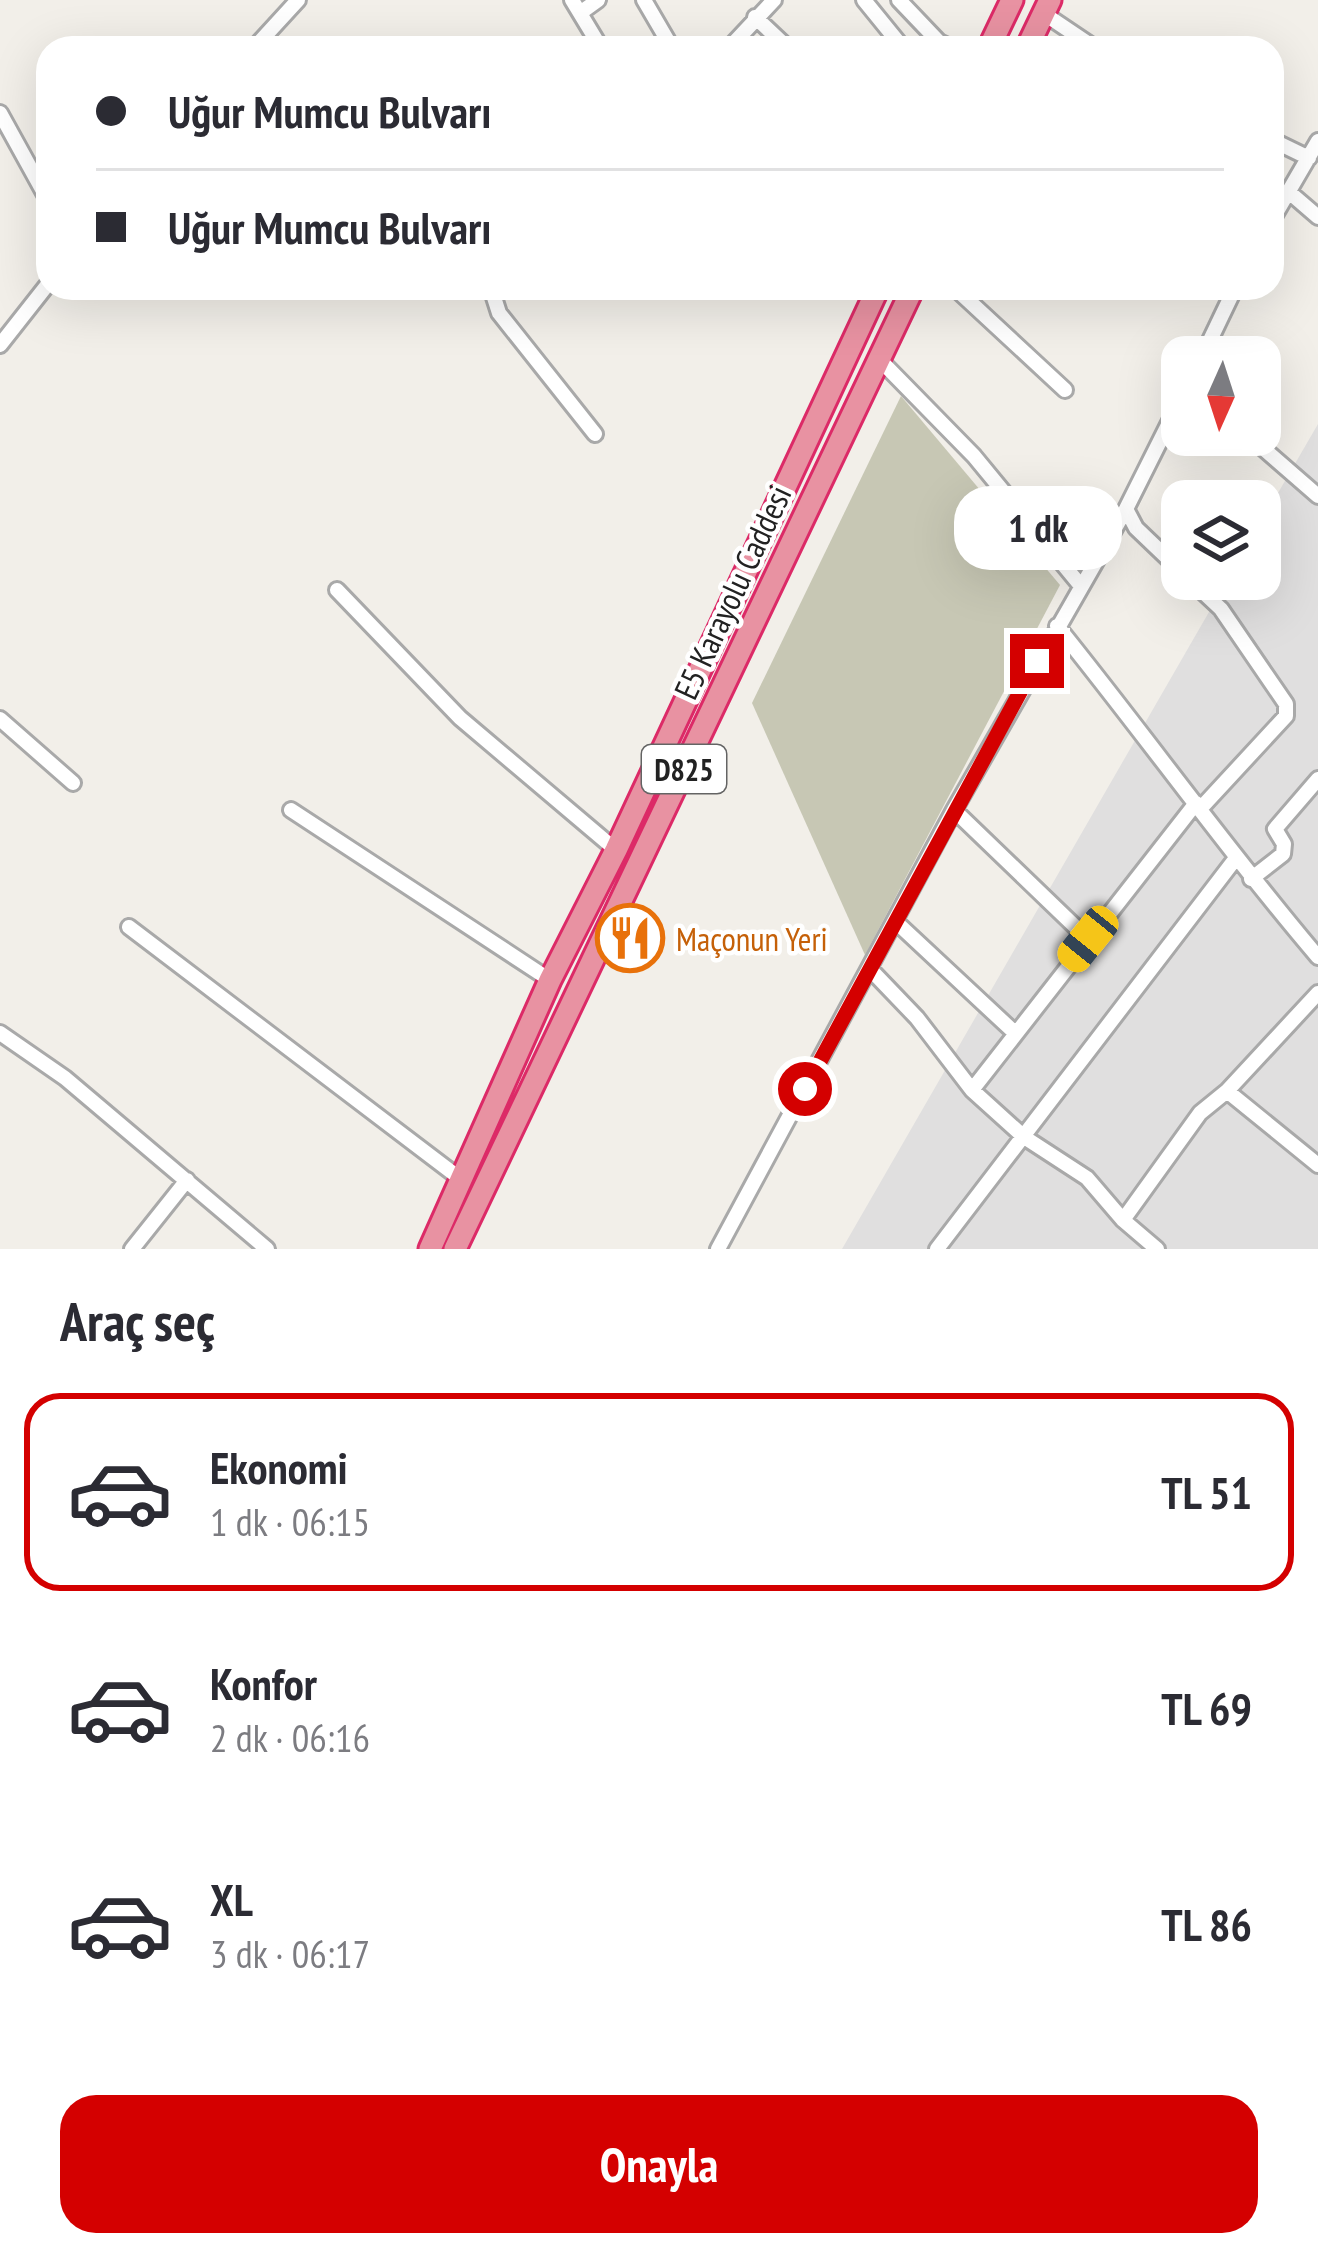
<!DOCTYPE html>
<html lang="tr">
<meta charset="utf-8">
<style>
body{margin:0;font-family:"PT Sans Narrow",sans-serif;background:#f7f7f7;color:#2b2b33;height:100vh;display:flex;flex-direction:column;font-size:45px;white-space:nowrap}
*{box-sizing:border-box;margin:0}
p{font-size:39px;color:#7c7c81}
.icon{flex:none;width:66px;height:66px;fill:none;stroke:currentColor;stroke-width:2;stroke-linecap:round;stroke-linejoin:round}
.map{position:relative;height:1249px;overflow:hidden}
.side{display:flex;flex-direction:column;background:#fff;flex:1}
.side>*{flex:none}
.banner{position:absolute;left:36px;top:36px;width:1248px;height:264px;border-radius:36px;box-shadow:0 12px 48px #0002;display:grid;align-content:center;height:264px;padding:0 60px;background:#fff}
.needle{width:78px;rotate:183deg}
.controls{position:absolute;left:1161px;top:336px;display:grid;gap:24px}
.controls a{display:grid;place-items:center;width:120px;height:120px;border-radius:24px;background:#fff;box-shadow:0 12px 48px #0002;font-size:60px}
.end{position:absolute;width:54px;height:54px;margin:-27px;border:15px solid #d40000;background:#fff;box-shadow:0 0 0 6px #fff}
.from{border-radius:50%}
.bubble{position:absolute;height:84px;border-radius:36px;background:#fff;box-shadow:0 12px 48px #0002;font-size:39px;font-weight:600;line-height:84px;text-align:center}
.car{position:absolute;width:36px;height:72px;margin:-36px -18px;border-radius:15px;box-shadow:0 0 9px 3px #0007;background:linear-gradient(#f5c518 24%,#345 0 40%,#f5c518 0 76%,#345 0 86%,#f5c518 0)}
.banner b{display:flex;align-items:center;gap:42px;height:114px;font-size:45px}
.banner b+b{border-top:3px solid #e1e1e2}
.banner i{width:30px;height:30px;background:#2b2b33}
ul{padding:0;list-style:none}
li{display:flex;align-items:center;gap:36px;height:198px;margin:0 24px 18px;padding:0 36px;border:6px solid transparent;border-radius:36px}
li div{flex:1}
li b{display:block;font-size:45px}
li em{font-style:normal;font-weight:600}
li.current{border-color:#d40000}
li>.icon{width:108px;height:108px;stroke-width:1.5}
h2{padding:0 60px;font-size:54px;line-height:144px}
.cta{display:flex;gap:24px;margin-top:auto;padding:24px 60px}
.cta a{flex:1;height:138px;border-radius:36px;background:#d40000;color:#fff;font-size:48px;font-weight:600;line-height:138px;text-align:center}
.map>svg:first-child{display:block}
</style>
<div class="map">
<svg width="1318" height="1249" viewBox="0 0 1318 1249">
<rect width="100%" height="100%" fill="#f2efe9"/>
<!-- residential -->
<path fill="#e0dfdf" d="M1318,424V1249H842L1228,579H1260V524Z"/>
<!-- construction -->
<path fill="#c7c7b4" d="M901,396L1060,585L865,955L752,703Z"/>
<g fill="none" stroke-linecap="round" stroke-linejoin="round">
<!-- minor casing -->
<g stroke="#a9a9a9" stroke-width="20">
<path id="minor" d="M572,0L601,48
M644,0L672,48
M864,0L903,48
M899,0L939,42L952,48
M580,13L598,0
M1043,13L1095,48
M755,17L788,48
M254,48L298,0
M729,48L774,0
M0,113L48,200
M1272,140L1309,158
M1289,192L1318,217
M1272,220L1318,141
M491,288L499,313L595,434
M955,288L1065,390
M0,345L48,284
M1202,357L1235,288
M879,359L974,456L1081,586
M1248,435L1318,496
M1126,509L1136,528L1182,572
M1189,579L1221,609L1286,704V716L1200,809
M337,590L460,718L616,850
M1057,626C1145,735 1227,850 1318,957
M0,719L73,783
M291,810L550,980
M954,810L1088,939
M1251,879L1283,854L1284,844L1275,829L1318,779
M895,921L1015,1033
M129,927L462,1180
M870,969L917,1018L972,1090L1024,1137L1087,1178L1123,1220L1157,1249
M0,1033L65,1078L267,1249
M972,1090L1196,803
M1227,1091L1318,1165
M1123,1220L1200,1113L1227,1091L1318,993
M132,1249L187,1180
M718,1249L954,810L1126,509L1182,397
M937,1249L1236,858"/>
</g>
<!-- highway casing -->
<g stroke="#dc2a67" stroke-width="27">
<path id="highway" d="M989,48L1012,0
M1027,48L1050,0
M430,1249L550,980L616,850L878,288
M455,1249L913,288"/>
</g>
<!-- minor -->
<use href="#minor" stroke="#fff" stroke-width="14"/>
<!-- highway -->
<use href="#highway" stroke="#e892a2" stroke-width="21"/>
</g>
<g fill="none" stroke-linecap="round" stroke-linejoin="round">
<!-- route -->
<path stroke="#d40000" stroke-width="15" d="M805,1089L1037,661"/>
</g>
<!-- icons -->
<defs>
<g id="restaurant-ring" transform="scale(3.45)"><circle r="9.5" fill="#fff" stroke="#e8710a" stroke-width="1.5"/><path d="M-5-6h1v4h1v-4h1v4h1v-4h1v5L-1.5 .5V6h-2V.5L-5-1ZM5-6V6H3V1.5H1.5Q1.5-4 5-6Z" fill="#e8710a"/></g>
</defs>
<g fill-rule="evenodd">
<use href="#restaurant-ring" x="630" y="938"/>
</g>
<g text-anchor="middle" dominant-baseline="central" stroke-width="9" stroke-linejoin="round" paint-order="stroke">
<!-- shield labels -->
<rect fill="#fff" stroke="#646464" stroke-width="3" x="642" y="745" width="84" height="48" rx="9"/>
<g font-size="30" font-weight="bold" fill="#222">
<text x="684" y="769">D825</text>
</g>
<!-- street labels -->
<g font-size="33" fill="#222" stroke="#fff">
<text transform="translate(732 592) rotate(-65)">E5 Karayolu Caddesi</text>
</g>
<!-- food labels -->
<g font-size="33" fill="#c56008" stroke="#fff" text-anchor="start">
<text x="676" y="938">Maçonun Yeri</text>
</g>
</g>
</svg>
<div class="controls">
<a><svg class="needle" viewBox="-14 -14 28 28"><path d="M0-13l5 13h-10z" fill="#e53935"/><path d="M0 13l5-13h-10z" fill="#7c7c81"/></svg></a>
<a><svg class="icon" aria-label="layers" viewBox="0 0 24 24"><path d="M12 4l9 5-9 5-9-5zM3 14l9 5 9-5"/></svg></a>
</div>
<i class="end from" style="left:805px;top:1089px"></i>
<i class="end" style="left:1037px;top:661px"></i>
<div class="bubble" style="left:954px;top:486px;width:168px">1 dk</div>
<i class="car" style="left:1088px;top:939px;rotate:219deg"></i>
<div class="banner">
<b><i class="from"></i>Uğur Mumcu Bulvarı</b>
<b><i></i>Uğur Mumcu Bulvarı</b>
</div>
</div>
<section class="side">
<h2>Araç seç</h2>
<ul>
<li class="current"><svg class="icon" aria-label="car" viewBox="0 0 24 24"><path d="M5 17H2v-5l4-1 3-4h7l3 4 3 1v5h-3M9 17h6M6 11h13"/><circle cx="7" cy="17" r="2"/><circle cx="17" cy="17" r="2"/></svg><div><b>Ekonomi</b><p>1 dk · 06:15</p></div><em>TL 51</em></li>
<li><svg class="icon" aria-label="car" viewBox="0 0 24 24"><path d="M5 17H2v-5l4-1 3-4h7l3 4 3 1v5h-3M9 17h6M6 11h13"/><circle cx="7" cy="17" r="2"/><circle cx="17" cy="17" r="2"/></svg><div><b>Konfor</b><p>2 dk · 06:16</p></div><em>TL 69</em></li>
<li><svg class="icon" aria-label="car" viewBox="0 0 24 24"><path d="M5 17H2v-5l4-1 3-4h7l3 4 3 1v5h-3M9 17h6M6 11h13"/><circle cx="7" cy="17" r="2"/><circle cx="17" cy="17" r="2"/></svg><div><b>XL</b><p>3 dk · 06:17</p></div><em>TL 86</em></li>
</ul>
<div class="cta"><a>Onayla</a></div>
</section>
